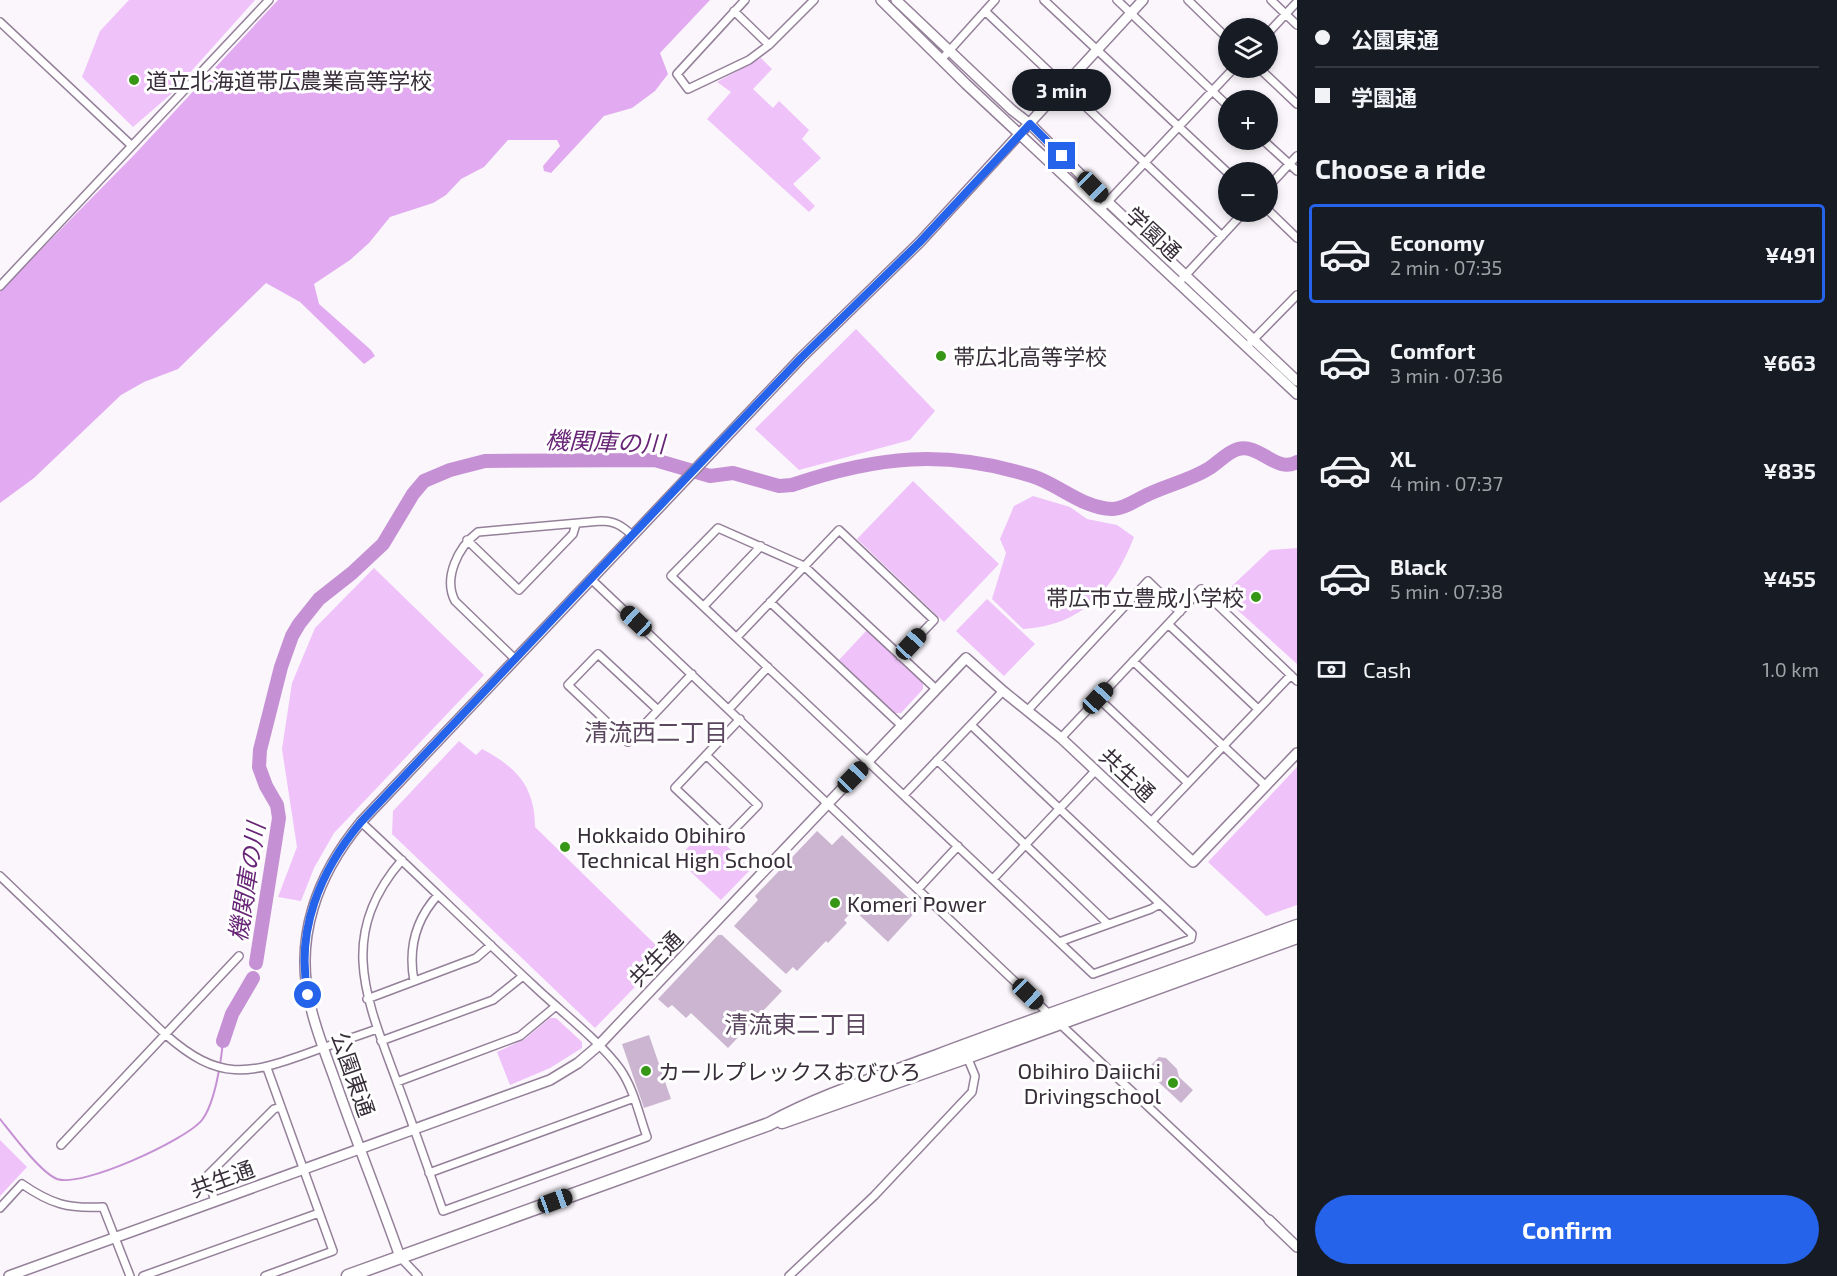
<!DOCTYPE html>
<meta charset="utf-8">
<style>
body{margin:0;font-family:"Exo 2","Noto Sans JP",sans-serif;background:#20242c;color:#f1f3f6;height:100vh;display:flex;flex-direction:column;font-size:22px;white-space:nowrap}
*{box-sizing:border-box;margin:0}
p{font-size:20px;color:#9ea1a6}
.icon{flex:none;width:33px;height:33px;fill:none;stroke:currentColor;stroke-width:2;stroke-linecap:round;stroke-linejoin:round}
.map{position:relative;flex:1;overflow:hidden}
.drawer{display:flex;flex-direction:column;background:#171b24;width:540px}
.drawer>*{flex:none}
.guide{display:grid;align-content:center;height:132px;padding:0 18px;background:#171b24}
.fabs{position:absolute;left:1218px;top:18px;display:grid;gap:12px}
.fabs a{display:grid;place-items:center;width:60px;height:60px;border-radius:50%;background:#171b24;box-shadow:0 3px 9px #0003;font-size:30px}
.end{position:absolute;width:27px;height:27px;margin:-14px;border:8px solid #2563eb;background:#fff;box-shadow:0 0 0 3px #fff}
.from{border-radius:50%}
.bubble{position:absolute;height:42px;border-radius:21px;background:#171b24;box-shadow:0 3px 9px #0003;font-size:20px;font-weight:700;line-height:42px;text-align:center}
.car{position:absolute;width:18px;height:36px;margin:-18px -9px;border-radius:8px;box-shadow:0 0 4px 2px #0007;background:linear-gradient(#222 24%,#8ab4d8 0 40%,#222 0 76%,#8ab4d8 0 86%,#222 0)}
.guide b{display:flex;align-items:center;gap:21px;height:57px;font-size:22px}
.guide b+b{border-top:2px solid #363941}
.guide i{width:15px;height:15px;background:#f1f3f6}
ul{padding:0;list-style:none}
li{display:flex;align-items:center;gap:18px;height:99px;margin:0 12px 9px;padding:0 6px;border:3px solid transparent;border-radius:6px}
li div{flex:1}
li b{display:block;font-size:22px}
li em{font-style:normal;font-weight:700}
li.active{border-color:#2563eb}
li>.icon{width:54px;height:54px;stroke-width:1.5}
h2{padding:0 18px;font-size:27px;line-height:72px}
.pay{display:flex;align-items:center;gap:15px;height:66px;padding:0 18px;font-size:22px}
.pay p{margin-inline-start:auto}
.action{display:flex;gap:12px;margin-top:auto;padding:12px 18px}
.action a{flex:1;height:69px;border-radius:36px;background:#2563eb;color:#fff;font-size:24px;font-weight:700;line-height:69px;text-align:center}
main{display:flex;flex:1;min-height:0}
.map>svg:first-child{display:block}
</style>
<main>
<div class="map">
<svg width="1297" height="1276" viewBox="0 0 1297 1276">
<rect width="100%" height="100%" fill="#faf6fb"/>
<!-- green -->
<path fill="#efc2fa" d="M129,0H255L170,95L133,127L82,77L100,31Z
M761,58L772,69L753,89L773,108L779,101L809,130L802,139L821,158L793,184L815,206L809,212L707,119L731,92L717,82Z
M856,329L935,411L910,440L799,470L755,429Z
M913,481L999,564L944,622L857,539Z
M1033,496L1070,507L1087,519L1117,525L1134,537C1114,589 1082,626 1023,629L992,599L1006,553L1000,539L1014,506Z
M1297,548V664L1232,605V586L1270,550Z
M374,568L484,675L334,833L314,868L301,901L278,897L297,847L282,749L292,683L315,628Z
M987,599L1035,644L1004,676L956,631Z
M867,630L923,683V689L901,713H895L839,660Z
M459,741L476,755L482,749C516,767 535,786 535,827L666,955L595,1028L392,834L393,811Z
M1297,767V905L1266,916L1208,862Z
M707,827L751,869L721,900L677,859Z
M550,1018H556L582,1042V1048L550,1068L510,1085L497,1052L525,1039Z
M0,1140L27,1167L0,1196Z"/>
<!-- forest -->
<path fill="#e2aaf0" d="M278,0H710L660,53L668,74L655,91L632,108L604,116L551,173L544,171L543,166L560,146L557,140H508L484,167L461,179L446,195L433,203L390,217L369,243L350,260L314,284L319,304L371,350L375,356L364,364L300,302L266,283L178,369L144,382L121,395L34,478L0,503V285L8,283L134,155Z"/>
<g fill="none" stroke-linecap="round" stroke-linejoin="round">
<!-- stream -->
<path stroke="#c690d4" stroke-width="2" d="M0,1119C12,1134 40,1172 57,1179C82,1188 186,1140 202,1120C215,1103 221,1062 223,1041"/>
<!-- river -->
<path stroke="#c690d4" stroke-width="14" d="M256,963L279,818L277,805L266,786L259,767L260,750L281,667L292,636L299,624L319,599L352,573L383,544L413,494L424,481L450,470L485,461L655,460L710,476L733,473L779,486L792,485C877,456 945,449 1032,476C1060,485 1082,508 1112,509C1125,509 1137,499 1149,494C1168,485 1190,480 1208,469C1217,464 1227,452 1238,449C1259,443 1277,474 1297,462
M223,1041L232,1014L253,978"/>
</g>
<!-- building -->
<path fill="#cbb5d0" d="M817,831L832,845L842,835L919,908L888,942L854,910L844,920L847,923L828,943L826,941L797,971L793,967L786,974L734,926L758,900L755,896Z
M718,935H722L782,991L728,1048L691,1013L686,1018L672,1005L668,1008L658,999Z
M649,1035L671,1099L644,1108L622,1044Z
M1159,1057L1166,1058L1177,1069L1179,1077L1193,1090L1181,1103L1152,1076L1144,1075V1066H1150Z"/>
<g fill="none" stroke-linecap="round" stroke-linejoin="round">
<!-- street casing -->
<g stroke="#95809a" stroke-width="10">
<path id="street" d="M745,0L677,74L688,89L749,60L769,45L814,0
M1044,0L1228,173
M1117,0L1228,106
M1188,0L1228,39
M1271,0L1297,25
M734,11L769,45
M985,11L1222,236
M0,22L131,145
M1268,33L1297,2
M941,60L995,0
M1259,68L1297,104
M1263,140L1297,171
M1268,187L1297,156
M1100,210L1234,68
M1268,210L1297,238
M1182,279L1244,212
M0,286L269,0
M1250,343L1297,295
M467,540L519,590L573,534L576,524
M591,579L1050,1015
M770,602L902,726
M704,606L761,546
M1168,624L1258,709
M737,637L839,530L934,620L900,656
M515,659L455,601C443,578 458,547 478,532L601,521C615,521 622,526 632,535
M1133,661L1266,786
M936,689L804,566L718,528L671,576L1093,974L1191,939L1192,934L971,725
M1098,698L1188,783
M729,709L768,667
M658,710L598,654L568,685L628,742L692,674
M1027,711L1148,581L1180,612
M1061,738L1201,589L1297,681
M706,755L758,805L727,837L675,788L740,719
M937,760L1108,924
M904,795L1003,691
M361,822C419,876 476,932 534,986C559,1010 601,1042 620,1069C634,1089 639,1115 647,1137L443,1211C428,1168 413,1125 397,1082C367,1000 336,936 402,860
M1151,822L1291,675
M0,876L165,1034C219,1082 248,1075 311,1052C333,1044 355,1037 377,1029
M993,879L1096,770
M918,889L958,846
M1059,942L1151,909L1160,904
M414,981C408,948 415,920 438,895
M367,999L476,958L491,945
M1058,1022L1269,1220
M381,1041L493,1000L523,976
M397,1082L520,1036L556,1006
M61,1145L239,956
M429,1173L634,1098
M215,1201L207,1176L274,1109L281,1107
M0,1208L22,1184C51,1204 68,1209 103,1207L130,1276
M400,1257L418,1276
M143,1276L319,1213
M265,1276L333,1251L267,1068
M789,1276L874,1196L972,1092L975,1076L966,1054"/>
</g>
<!-- secondary casing -->
<g stroke="#95809a" stroke-width="12">
<path id="secondary" d="M881,0L966,84L1297,394
M896,0L1012,110L1030,124L1108,202L1297,381
M1269,1220L1297,1247
M400,1257C380,1200 357,1143 337,1086C328,1060 317,1034 311,1008C293,939 317,875 361,822L801,358L920,242L1143,0
M9,1276L550,1080L578,1063L598,1046L966,658L1003,691L1061,738L1193,862L1297,753"/>
</g>
<!-- highway casing -->
<g stroke="#95809a" stroke-width="15">
<path id="highway" d="M782,1122L967,1057L1297,937
M348,1276L769,1124C822,1095 881,1077 937,1056C1057,1011 1177,970 1297,926"/>
</g>
<!-- street -->
<use href="#street" stroke="#fff" stroke-width="7"/>
<!-- secondary -->
<use href="#secondary" stroke="#fff" stroke-width="9"/>
<!-- highway -->
<use href="#highway" stroke="#fff" stroke-width="12"/>
</g>
<g fill="none" stroke-linecap="round" stroke-linejoin="round">
<!-- route -->
<path stroke="#2563eb" stroke-width="8" d="M308,995C295,931 320,871 361,822L690,474L801,358L920,242L1030,124L1062,156"/>
</g>
<!-- markers -->
<g fill="#369615" stroke="#fff" stroke-width="2">
<circle cx="134" cy="80" r="6"/>
<circle cx="941" cy="356" r="6"/>
<circle cx="1256" cy="597" r="6"/>
<circle cx="565" cy="847" r="6"/>
<circle cx="835" cy="903" r="6"/>
<circle cx="646" cy="1071" r="6"/>
<circle cx="1173" cy="1083" r="6"/>
</g>
<g text-anchor="middle" dominant-baseline="central" stroke-width="6" stroke-linejoin="round" paint-order="stroke">
<!-- poi labels -->
<g font-size="22" fill="#372e39" stroke="#fff" text-anchor="start">
<text x="146" y="80">道立北海道帯広農業高等学校</text>
<text x="953" y="356">帯広北高等学校</text>
<text x="1244" y="597" text-anchor="end">帯広市立豊成小学校</text>
<text x="577" y="834">Hokkaido Obihiro<tspan x="577" dy="25">Technical High School</tspan></text>
<text x="847" y="903">Komeri Power</text>
<text x="1161" y="1070" text-anchor="end">Obihiro Daiichi<tspan x="1161" dy="25">Drivingschool</tspan></text>
<text x="658" y="1071">カールプレックスおびひろ</text>
</g>
<!-- street labels -->
<g font-size="22" fill="#372e39" stroke="#fff">
<text transform="translate(1154 233) rotate(43)">学園通</text>
<text transform="translate(1128 774) rotate(43)">共生通</text>
<text transform="translate(655 958) rotate(-46)">共生通</text>
<text transform="translate(354 1074) rotate(71)">公園東通</text>
<text transform="translate(222 1178) rotate(-20)">共生通</text>
</g>
<!-- water labels -->
<g font-size="24" font-style="italic" fill="#682677" stroke="#fff">
<text transform="translate(605 441) rotate(2)">機関庫の川</text>
<text transform="translate(246 882) rotate(-81)">機関庫の川</text>
</g>
<!-- neighbourhood labels -->
<g font-size="24" fill="#5b475f" stroke="#fff">
<text x="656" y="731">清流西二丁目</text>
<text x="796" y="1023">清流東二丁目</text>
</g>
</g>
</svg>
<div class="fabs">
<a><svg class="icon" aria-label="layers" viewBox="0 0 24 24"><path d="M12 4l9 5-9 5-9-5zM3 14l9 5 9-5"/></svg></a>
<a>+</a>
<a>−</a>
</div>
<i class="end from" style="left:308px;top:995px"></i>
<i class="end" style="left:1062px;top:156px"></i>
<div class="bubble" style="left:1012px;top:69px;width:99px">3 min</div>
<i class="car" style="left:1093px;top:187px;rotate:135deg"></i>
<i class="car" style="left:636px;top:621px;rotate:313deg"></i>
<i class="car" style="left:911px;top:644px;rotate:43deg"></i>
<i class="car" style="left:1098px;top:698px;rotate:43deg"></i>
<i class="car" style="left:853px;top:777px;rotate:44deg"></i>
<i class="car" style="left:1028px;top:994px;rotate:134deg"></i>
<i class="car" style="left:555px;top:1201px;rotate:70deg"></i>
</div>
<section class="drawer">
<div class="guide">
<b><i class="from"></i>公園東通</b>
<b><i></i>学園通</b>
</div>
<h2>Choose a ride</h2>
<ul>
<li class="active"><svg class="icon" aria-label="car" viewBox="0 0 24 24"><path d="M5 17H2v-5l4-1 3-4h7l3 4 3 1v5h-3M9 17h6M6 11h13"/><circle cx="7" cy="17" r="2"/><circle cx="17" cy="17" r="2"/></svg><div><b>Economy</b><p>2 min · 07:35</p></div><em>¥491</em></li>
<li><svg class="icon" aria-label="car" viewBox="0 0 24 24"><path d="M5 17H2v-5l4-1 3-4h7l3 4 3 1v5h-3M9 17h6M6 11h13"/><circle cx="7" cy="17" r="2"/><circle cx="17" cy="17" r="2"/></svg><div><b>Comfort</b><p>3 min · 07:36</p></div><em>¥663</em></li>
<li><svg class="icon" aria-label="car" viewBox="0 0 24 24"><path d="M5 17H2v-5l4-1 3-4h7l3 4 3 1v5h-3M9 17h6M6 11h13"/><circle cx="7" cy="17" r="2"/><circle cx="17" cy="17" r="2"/></svg><div><b>XL</b><p>4 min · 07:37</p></div><em>¥835</em></li>
<li><svg class="icon" aria-label="car" viewBox="0 0 24 24"><path d="M5 17H2v-5l4-1 3-4h7l3 4 3 1v5h-3M9 17h6M6 11h13"/><circle cx="7" cy="17" r="2"/><circle cx="17" cy="17" r="2"/></svg><div><b>Black</b><p>5 min · 07:38</p></div><em>¥455</em></li>
</ul>
<div class="pay"><svg class="icon" aria-label="cash" viewBox="0 0 24 24"><path d="M3 7h18v10H3z"/><circle cx="12" cy="12" r="2"/></svg>Cash<p>1.0 km</p></div>
<div class="action"><a>Confirm</a></div>
</section>
</main>
